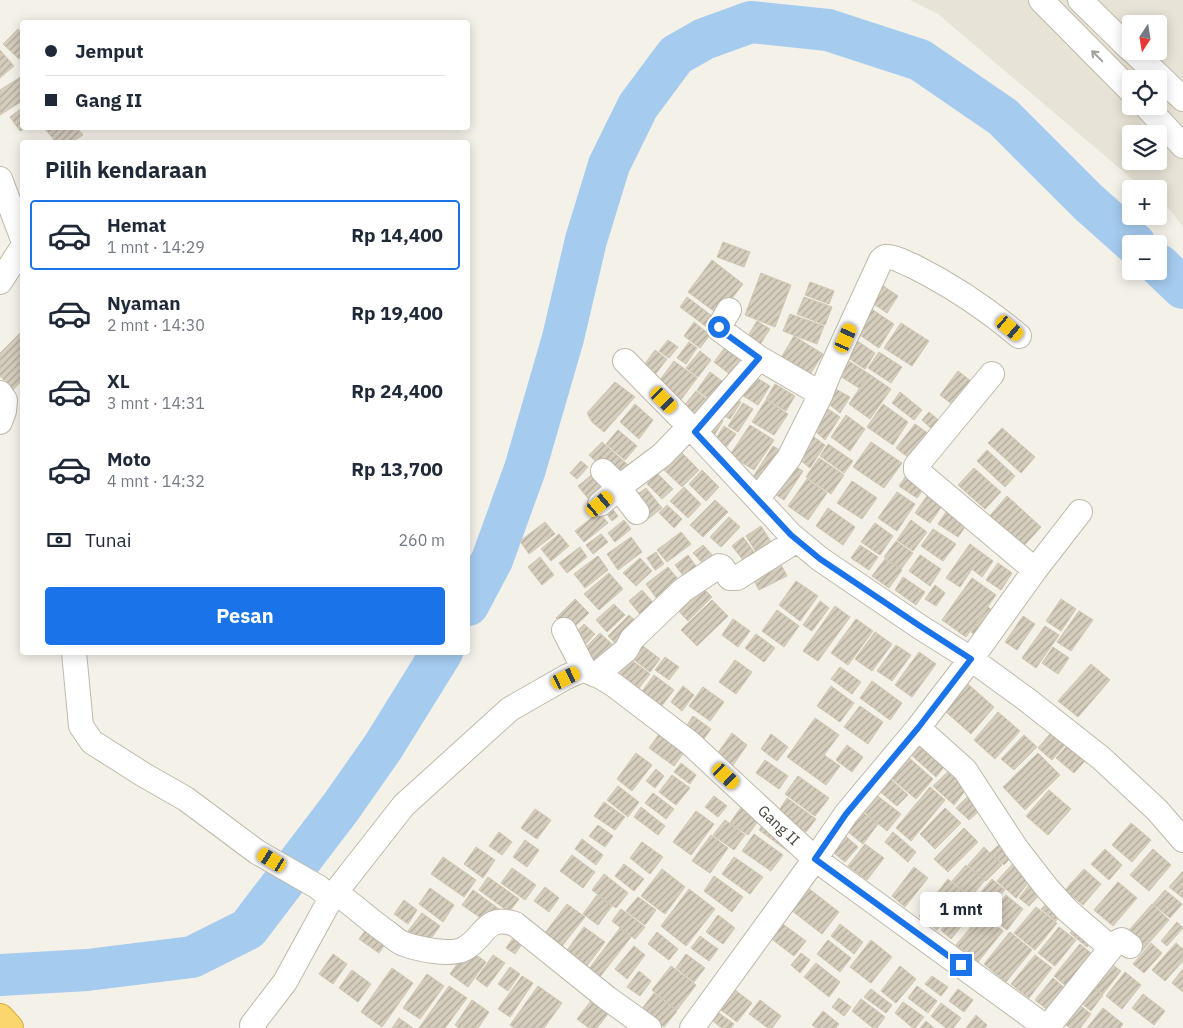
<!DOCTYPE html>
<html lang="id">
<meta charset="utf-8">
<style>
body{margin:0;font-family:"IBM Plex Sans",sans-serif;background:#f6f6f7;color:#1f2937;height:100vh;display:flex;flex-direction:column;font-size:19px;white-space:nowrap}
*{box-sizing:border-box;margin:0}
p{font-size:16px;color:#747a83}
.icon{flex:none;width:28px;height:28px;fill:none;stroke:currentColor;stroke-width:2;stroke-linecap:round;stroke-linejoin:round}
.map{position:relative;flex:1;overflow:hidden}
.panel{position:absolute;left:20px;top:140px;width:450px;height:515px;display:flex;flex-direction:column;background:#fff;border-radius:5px;box-shadow:0 2px 12px #0003}
.panel>*{flex:none}
.top-card{position:absolute;left:20px;top:20px;width:450px;height:110px;border-radius:5px;box-shadow:0 2px 12px #0003;display:grid;align-content:center;height:110px;padding:0 25px;background:#fff}
.needle{width:32px;rotate:192deg}
.tools{position:absolute;left:1122px;top:15px;display:grid;gap:10px}
.tools a{display:grid;place-items:center;width:45px;height:45px;border-radius:5px;background:#fff;box-shadow:0 2px 12px #0003;font-size:25px}
.end{position:absolute;width:22px;height:22px;margin:-11px;border:6px solid #1a73e8;background:#fff;box-shadow:0 0 0 2px #fff}
.from{border-radius:50%}
.bubble{position:absolute;height:35px;border-radius:5px;background:#fff;box-shadow:0 2px 12px #0003;font-size:16px;font-weight:700;line-height:35px;text-align:center}
.car{position:absolute;width:15px;height:30px;margin:-15px -8px;border-radius:6px;box-shadow:0 0 4px 1px #0007;background:linear-gradient(#f5c518 24%,#345 0 40%,#f5c518 0 76%,#345 0 86%,#f5c518 0)}
.top-card b{display:flex;align-items:center;gap:18px;height:48px;font-size:19px}
.top-card b+b{border-top:1px solid #e0e1e3}
.top-card i{width:12px;height:12px;background:#1f2937}
ul{padding:0;list-style:none}
li{display:flex;align-items:center;gap:15px;height:70px;margin:0 10px 8px;padding:0 15px;border:2px solid transparent;border-radius:5px}
li div{flex:1}
li b{display:block;font-size:19px}
li em{font-style:normal;font-weight:700}
li.selected{border-color:#1a73e8}
li>.icon{width:45px;height:45px;stroke-width:1.5}
h2{padding:0 25px;font-size:22px;line-height:60px}
.pay{display:flex;align-items:center;gap:12px;height:55px;padding:0 25px;font-size:19px}
.pay p{margin-inline-start:auto}
.action{display:flex;gap:10px;margin-top:auto;padding:10px 25px}
.action a{flex:1;height:58px;border-radius:5px;background:#1a73e8;color:#fff;font-size:20px;font-weight:700;line-height:58px;text-align:center}
.map>svg:first-child{display:block}
</style>
<div class="map">
<svg width="1183" height="1028" viewBox="0 0 1183 1028">
<defs>
<pattern id="building-hatch" width="6" height="6" patternUnits="userSpaceOnUse" patternTransform="scale(1.25)"><rect width="6" height="6" fill="#d5cdbd"/><path d="M-1 1l2-2M0 6l6-6M5 7l2-2" fill="none" stroke="#afa89a"/></pattern>
</defs>
<rect width="100%" height="100%" fill="#f3f1e8"/>
<!-- residential -->
<path fill="#e7e3d6" fill-rule="evenodd" d="M910,0H1183V227L1169,209L1159,201V189H1144L938,14ZM1131,24H1159V51H1131ZM1131,79H1159V106H1131ZM1131,134H1159V161H1131Z"/>
<g fill="none" stroke-linecap="round" stroke-linejoin="round">
<!-- river -->
<path stroke="#a5cbef" stroke-width="42" d="M1159,265L1183,288
M468,605L492,560L525,469L563,338L586,240L609,165L638,106L676,55L704,39L751,22L828,30L920,60L1003,117L1088,202L1135,244
M0,975L87,970L192,957L248,929L341,807L383,747L442,652"/>
</g>
<!-- building -->
<path fill="url(#building-hatch)" stroke="#cfc6b1" d="M18,29L22,33V56L19,59L3,44Z
M0,50L14,66L0,78Z
M22,76V101L0,115V90Z
M22,108V128H26L20,131L10,117Z
M44,128H77L83,135L72,142H56Z
M723,242L750,252L744,267L717,257Z
M712,260L743,284L719,315L688,292Z
M761,273L791,285L775,327L745,315Z
M810,282L834,291L829,304L805,295Z
M879,283L898,296L887,313L868,300Z
M687,297L720,322L712,331L680,307Z
M804,297L832,307L825,325L797,314Z
M867,306L894,324L879,348L851,329Z
M790,314L824,326L817,344L783,331Z
M757,321L770,329L757,349L745,341Z
M694,322L710,335L700,348L684,336Z
M901,323L929,341L912,366L884,348Z
M22,331V380L13,390L0,376V353Z
M794,336L823,354L809,376L781,358Z
M850,336L875,353L865,369L839,352Z
M668,340L678,347L669,358L659,351Z
M689,342L697,348L686,364L677,358Z
M726,346L745,361L733,377L714,362Z
M655,350L667,359L651,380L639,372Z
M700,351L711,360L698,377L686,368Z
M879,352L902,367L891,383L868,368Z
M841,356L869,374L859,388L832,371Z
M674,361L697,378L677,405L654,388Z
M958,371L976,385L958,409L940,395Z
M710,372L726,384L713,402L697,390Z
M869,374L891,389L870,419L849,404Z
M752,375L770,386L758,405L740,394Z
M615,382L635,397L604,432L592,422L587,413Z
M775,384L795,396L786,411L766,399Z
M832,387L850,397L840,413L825,401Z
M696,391L713,404L697,425L679,412Z
M900,392L922,410L914,420L892,403Z
M730,395L741,402L730,419L719,413Z
M766,400L788,414L774,435L752,422Z
M743,403L753,409L738,432L728,426Z
M635,404L653,420L639,439L620,422Z
M883,404L908,422L893,445L867,427Z
M822,405L840,417L825,440L812,428Z
M929,412L943,424L936,433L922,420Z
M713,415L723,421L712,439L702,433Z
M846,415L865,429L850,451L831,437Z
M915,424L933,437L914,462L896,448Z
M750,425L774,440L754,470L730,455Z
M724,426L736,434L724,450L713,443Z
M1002,428L1035,457L1021,473L988,443Z
M618,430L637,446L625,460L606,444Z
M807,432L825,445L810,468L794,455Z
M602,442L628,465L615,479L589,455Z
M871,442L902,463L884,488L853,467Z
M828,444L853,461L844,473L820,456Z
M773,446L786,454L766,485L753,477Z
M679,450L699,470L682,487L661,467Z
M987,450L1015,476L1005,487L977,461Z
M819,458L844,475L831,494L806,477Z
M581,461L588,467L577,479L570,473Z
M789,463L803,471L784,500L770,491Z
M974,468L1001,492L985,509L958,485Z
M702,470L719,487L706,501L689,484Z
M910,470L928,483L917,498L899,486Z
M594,473L607,490L591,502L578,486Z
M657,473L673,489L662,499L647,484Z
M807,479L827,493L808,520L788,506Z
M852,481L877,498L862,519L837,503Z
M684,487L701,504L688,518L670,501Z
M646,488L662,508L648,519L632,498Z
M897,492L915,504L897,531L878,518Z
M927,496L942,506L930,523L915,513Z
M1007,496L1041,527L1021,549L987,519Z
M715,500L728,512L703,537L690,525Z
M667,505L682,519L674,528L659,513Z
M610,506L618,516L612,521L604,510Z
M950,506L970,520L958,537L938,524Z
M828,508L855,527L843,545L816,526Z
M599,512L608,523L584,542L575,531Z
M729,517L740,527L721,547L710,537Z
M624,520L631,529L615,542L608,533Z
M911,520L927,532L913,551L897,540Z
M545,522L555,534L529,554L520,541Z
M875,523L893,536L880,555L861,542Z
M761,526L773,545L758,555L746,536Z
M933,529L956,544L943,561L921,546Z
M681,532L691,544L667,562L657,550Z
M559,534L569,546L551,561L541,549Z
M601,534L608,542L593,554L586,545Z
M631,537L642,552L618,570L607,554Z
M743,537L757,556L746,564L732,546Z
M896,541L913,553L901,569L884,557Z
M970,544L993,561L982,577L972,569L960,587L946,578Z
M703,545L717,560L707,568L693,553Z
M860,545L878,557L869,570L851,558Z
M580,547L587,557L567,573L559,563Z
M656,552L664,564L655,570L647,558Z
M688,555L701,573L688,582L675,565Z
M920,555L941,569L930,586L909,571Z
M598,556L608,570L585,588L574,574Z
M540,557L554,575L542,585L528,567Z
M640,558L652,571L636,586L623,573Z
M778,559L787,576L759,590L750,573Z
M885,559L902,570L889,588L872,576Z
M998,563L1012,573L1001,590L986,580Z
M668,567L683,585L660,603L646,584Z
M609,573L623,589L599,610L584,594Z
M903,577L925,592L916,605L895,590Z
M972,578L996,595L966,637L942,620Z
M796,581L818,596L800,621L779,605Z
M699,584L712,597L688,621L675,607Z
M935,585L945,593L936,606L925,599Z
M642,590L658,608L644,619L629,601Z
M575,599L589,613L570,631L556,618Z
M1061,599L1076,609L1061,631L1046,621Z
M712,600L728,616L697,646L681,630Z
M820,601L829,608L812,631L803,625Z
M614,604L625,615L607,632L596,620Z
M835,606L850,617L818,661L803,651Z
M988,607L1000,616L983,641L971,632Z
M777,610L799,626L784,647L762,631Z
M1079,611L1093,620L1071,651L1057,642Z
M629,615L641,626L620,648L608,636Z
M1023,616L1035,624L1017,650L1005,642Z
M733,619L750,631L738,647L722,635Z
M856,619L873,631L848,665L831,653Z
M584,624L595,634L582,648L571,637Z
M1045,626L1059,635L1036,668L1022,658Z
M875,632L892,644L872,671L855,659Z
M600,633L617,649L597,670L580,653Z
M756,634L775,648L764,662L745,648Z
M639,643L660,659L650,672L629,656Z
M896,645L911,655L892,681L877,671Z
M1053,647L1069,658L1058,674L1042,663Z
M919,652L936,664L912,697L895,685Z
M665,657L679,667L669,680L655,670Z
M630,659L650,674L636,692L617,677Z
M735,660L752,672L736,694L719,682Z
M1091,664L1110,680L1078,717L1058,701Z
M840,667L861,682L852,694L831,679Z
M654,675L674,690L657,712L638,697Z
M872,681L902,703L890,720L860,698Z
M968,684L994,707L971,734L945,711Z
M683,686L694,695L682,711L671,702Z
M831,686L854,703L840,722L817,706Z
M703,687L724,702L710,721L689,706Z
M860,706L883,722L868,744L844,727Z
M998,712L1020,731L995,759L974,740Z
M693,716L711,729L703,740L685,728Z
M815,718L839,735L824,755L840,766L826,785L787,757Z
M1056,727L1070,739L1052,760L1038,748Z
M660,733L685,751L674,766L649,748Z
M732,733L747,745L731,768L715,757Z
M771,734L788,747L777,761L761,749Z
M1024,735L1037,747L1014,770L1001,759Z
M924,738L948,762L936,777L908,752Z
M1074,738L1092,753L1074,773L1056,758Z
M847,745L863,757L852,772L836,760Z
M636,753L652,765L632,791L617,779Z
M1038,753L1060,775L1025,810L1003,787Z
M908,757L933,779L916,799L890,777Z
M765,760L788,776L779,789L756,773Z
M681,763L696,775L690,784L674,772Z
M954,766L969,786L954,805L933,786Z
M656,769L664,776L655,788L646,781Z
M672,775L690,788L676,805L659,792Z
M798,776L829,798L815,816L785,794Z
M889,778L908,795L897,806L878,790Z
M618,786L639,802L628,817L607,800Z
M930,787L945,800L911,841L896,828Z
M974,790L984,807L969,820L956,808Z
M1049,790L1071,809L1048,835L1026,816Z
M653,793L674,809L666,819L645,803Z
M875,794L901,814L887,831L862,810Z
M714,796L727,806L718,817L705,807Z
M787,798L816,819L806,832L778,812Z
M746,800L764,813L748,835L730,823Z
M604,802L625,817L615,830L594,816Z
M641,807L665,826L658,835L634,817Z
M945,808L961,823L935,849L920,834Z
M535,809L551,820L537,839L521,828Z
M696,811L714,824L691,855L673,842Z
M862,812L878,824L863,844L847,831Z
M725,820L745,835L734,850L713,835Z
M766,821L794,845L789,852L759,830Z
M1131,823L1151,840L1132,862L1112,845Z
M598,825L613,836L605,847L589,836Z
M964,828L978,842L948,872L934,859Z
M499,832L512,842L502,855L489,846Z
M893,832L916,852L908,862L885,842Z
M842,833L858,847L845,862L829,849Z
M754,834L783,855L771,871L742,851Z
M711,835L728,848L710,873L692,861Z
M582,839L603,855L596,865L575,849Z
M525,840L539,850L527,867L513,857Z
M1004,840L1012,856L1004,865L990,853Z
M642,842L663,857L650,874L630,858Z
M865,844L884,858L867,880L848,866Z
M476,847L495,860L483,878L464,864Z
M984,847L1002,865L986,881L968,865Z
M1105,849L1122,865L1109,880L1091,864Z
M1153,849L1171,865L1149,891L1130,875Z
M572,855L595,872L583,888L560,871Z
M443,857L476,880L464,897L431,874Z
M734,857L763,877L750,894L722,874Z
M1018,858L1033,877L1016,898L997,881Z
M624,864L644,879L634,891L615,876Z
M966,865L985,880L971,897L952,881Z
M914,867L928,878L905,907L892,896Z
M512,868L536,885L525,900L501,883Z
M662,869L685,887L665,914L641,896Z
M1084,869L1101,884L1083,905L1065,890Z
M1183,871V898L1169,887Z
M604,874L628,893L616,908L592,890Z
M714,876L743,897L732,912L704,891Z
M488,877L519,899L509,912L479,890Z
M948,879L966,894L937,930L919,916Z
M992,879L1005,890L984,914L972,903Z
M1034,879L1045,889L1029,906L1019,898Z
M1118,882L1137,898L1113,926L1094,910Z
M545,887L559,898L549,912L534,901Z
M430,888L454,905L443,922L419,904Z
M808,888L839,912L822,934L791,910Z
M689,889L715,909L686,946L661,926Z
M473,890L499,909L488,923L462,905Z
M1165,890L1182,904L1170,918L1153,904Z
M597,895L612,906L598,925L583,914Z
M1006,895L1023,909L1007,930L989,916Z
M638,897L656,910L645,925L626,911Z
M1052,899L1063,911L1056,921L1041,909Z
M404,900L417,910L408,924L394,914Z
M567,904L585,917L562,946L545,933Z
M1152,904L1169,920L1141,952L1123,937Z
M961,905L972,913L951,939L941,930Z
M1036,907L1057,923L1035,950L1014,933Z
M621,909L645,927L635,939L612,921Z
M422,913L440,926L427,944L408,931Z
M982,914L1003,931L978,962L956,945Z
M718,915L735,928L723,944L706,932Z
M780,922L806,941L794,956L769,937Z
M1177,922L1183,928L1167,946L1161,941Z
M1079,923L1094,936L1087,947L1070,933Z
M840,924L863,942L854,954L831,936Z
M368,927L387,941L379,953L359,939Z
M584,927L605,942L587,966L567,950Z
M1059,927L1076,940L1055,966L1038,953Z
M620,928L631,937L599,978L588,970Z
M518,931L527,937L515,954L506,948Z
M657,932L678,949L669,960L648,944Z
M1010,932L1032,950L1006,982L984,964Z
M700,936L718,949L709,961L691,948Z
M828,940L851,958L840,972L817,954Z
M871,940L892,957L871,983L850,967Z
M1151,943L1162,953L1144,973L1133,964Z
M1176,943L1183,949V961L1165,981L1152,970Z
M1080,944L1098,959L1072,991L1054,976Z
M634,946L645,955L627,979L615,969Z
M468,949L486,962L468,987L450,974Z
M801,953L810,960L800,973L791,965Z
M333,954L347,964L333,984L319,974Z
M686,954L705,968L694,982L676,968Z
M493,955L505,963L487,987L476,979Z
M1035,955L1052,968L1029,998L1011,984Z
M1105,959L1121,971L1103,994L1087,981Z
M816,963L840,982L829,997L804,977Z
M671,966L696,985L677,1010L652,990Z
M900,966L916,979L896,1003L881,991Z
M510,967L520,974L508,991L498,984Z
M392,968L413,983L382,1027L361,1012Z
M1183,969V992L1172,983Z
M352,970L371,984L358,1002L339,988Z
M639,971L651,981L640,996L627,987Z
M1125,972L1141,985L1122,1009L1106,996Z
M427,974L444,986L420,1019L403,1008Z
M522,976L533,983L510,1017L498,1009Z
M932,976L948,987L941,996L925,984Z
M1053,978L1067,990L1049,1011L1035,1000Z
M1088,983L1103,995L1091,1011L1075,998Z
M449,986L467,998L445,1028H419Z
M538,986L562,1003L544,1028H514L510,1025Z
M917,986L937,1001L928,1013L908,998Z
M871,989L892,1005L886,1013L864,997Z
M958,989L973,1000L964,1012L949,1001Z
M735,990L752,1003L737,1022L721,1010Z
M654,993L677,1011L664,1027L641,1010Z
M1143,994L1165,1011L1154,1025L1132,1008Z
M594,997L611,1010L597,1028H589L577,1019Z
M839,998L851,1007L844,1016L832,1007Z
M861,999L885,1017L877,1028H873L852,1011Z
M472,1000L489,1012L478,1028H459L455,1025Z
M760,1000L781,1016L772,1028H768L749,1014Z
M1073,1000L1091,1014L1080,1028H1070L1058,1019Z
M903,1002L924,1017L915,1028H913L895,1013Z
M941,1003L961,1018L953,1028H946L931,1016Z
M1103,1008L1123,1024L1120,1028H1087Z
M715,1010L734,1024L731,1028H722L709,1018Z
M823,1011L839,1024L836,1028H817L812,1025Z
M976,1015L987,1025L985,1028H966Z
M399,1018L413,1028H392Z
M926,1021L934,1028H920Z"/>
<g fill="none" stroke-linecap="round" stroke-linejoin="round">
<!-- minor casing -->
<g stroke="#bfb9aa" stroke-width="26">
<path id="minor" d="M1041,0L1131,91
M1080,0L1131,50
M1133,51L1183,99
M1146,106L1183,146
M0,179L22,237
M0,282L22,248
M729,310L719,327V329L759,358L821,394
M625,361L695,432L791,535L820,559L920,627L971,659L1026,699L1101,758L1157,810L1183,840
M992,374L916,466V470L1035,570
M0,393L5,400L4,411L0,422
M695,432L759,358
M603,471L614,482L637,512
M758,498L789,458L819,398L830,371L881,260C884,258 884,256 888,257C896,257 905,263 913,266C951,285 987,309 1019,336
M600,504L626,482L662,455L690,426
M564,630L584,669
M74,652L81,726L92,742L144,775L186,799L257,852L318,887L331,898
M596,675L626,650L632,639L683,590L719,566L722,567L730,578H737L797,540
M918,728L965,770L1016,848L1047,888L1067,910L1111,948
M336,893C354,905 370,921 388,933C393,937 398,942 404,944C418,949 451,956 464,949C486,937 484,914 515,924L607,998L649,1028
M254,1028L252,1025L285,982L331,898L404,805L510,709L566,677L584,669L589,672L601,677L614,685L690,743L815,859L1047,1028
M692,1028L815,859L846,814L918,728L971,659L1035,570L1080,512
M1047,1028L1115,943L1122,940L1130,946"/>
</g>
<!-- motorway casing -->
<g stroke="#daac3b" stroke-width="30">
<path id="motorway" d="M0,1018L9,1028"/>
</g>
<!-- minor -->
<use href="#minor" stroke="#fff" stroke-width="24"/>
<!-- motorway -->
<use href="#motorway" stroke="#fad66c" stroke-width="28"/>
</g>
<!-- one-way arrows -->
<defs><path id="oneway-shaft" d="M-6 0H5M1.5-3L5.5 0L1.5 3" fill="none" stroke-width="1.6" stroke-linecap="round" stroke-linejoin="round" transform="scale(1.25)"/></defs>
<use stroke="#a2a09a" href="#oneway-shaft" transform="translate(1097 56) rotate(-135)"/>
<g fill="none" stroke-linecap="round" stroke-linejoin="round">
<!-- route -->
<path stroke="#1a73e8" stroke-width="6" d="M719,327V329L759,358L695,432L791,535L820,559L920,626L971,659L918,728L846,814L815,859L961,965"/>
</g>
<g text-anchor="middle" dominant-baseline="central" stroke-width="4" stroke-linejoin="round" paint-order="stroke">
<!-- street labels -->
<g font-size="15" fill="#464136" stroke="#fff">
<text transform="translate(779 825) rotate(43)">Gang II</text>
</g>
</g>
</svg>
<div class="tools">
<a><svg class="needle" viewBox="-14 -14 28 28"><path d="M0-13l5 13h-10z" fill="#e53935"/><path d="M0 13l5-13h-10z" fill="#747a83"/></svg></a>
<a><svg class="icon" aria-label="locate" viewBox="0 0 24 24"><circle cx="12" cy="12" r="6"/><path d="M12 2v4M12 18v4M2 12h4M18 12h4"/></svg></a>
<a><svg class="icon" aria-label="layers" viewBox="0 0 24 24"><path d="M12 4l9 5-9 5-9-5zM3 14l9 5 9-5"/></svg></a>
<a>+</a>
<a>−</a>
</div>
<i class="end from" style="left:719px;top:327px"></i>
<i class="end" style="left:961px;top:965px"></i>
<div class="bubble" style="left:920px;top:892px;width:82px">1 mnt</div>
<i class="car" style="left:1010px;top:328px;rotate:130deg"></i>
<i class="car" style="left:846px;top:338px;rotate:24deg"></i>
<i class="car" style="left:664px;top:400px;rotate:135deg"></i>
<i class="car" style="left:600px;top:504px;rotate:50deg"></i>
<i class="car" style="left:566px;top:678px;rotate:64deg"></i>
<i class="car" style="left:726px;top:776px;rotate:133deg"></i>
<i class="car" style="left:272px;top:860px;rotate:301deg"></i>
<div class="top-card">
<b><i class="from"></i>Jemput</b>
<b><i></i>Gang II</b>
</div>
<section class="panel">
<h2>Pilih kendaraan</h2>
<ul>
<li class="selected"><svg class="icon" aria-label="car" viewBox="0 0 24 24"><path d="M5 17H2v-5l4-1 3-4h7l3 4 3 1v5h-3M9 17h6M6 11h13"/><circle cx="7" cy="17" r="2"/><circle cx="17" cy="17" r="2"/></svg><div><b>Hemat</b><p>1 mnt · 14:29</p></div><em>Rp 14,400</em></li>
<li><svg class="icon" aria-label="car" viewBox="0 0 24 24"><path d="M5 17H2v-5l4-1 3-4h7l3 4 3 1v5h-3M9 17h6M6 11h13"/><circle cx="7" cy="17" r="2"/><circle cx="17" cy="17" r="2"/></svg><div><b>Nyaman</b><p>2 mnt · 14:30</p></div><em>Rp 19,400</em></li>
<li><svg class="icon" aria-label="car" viewBox="0 0 24 24"><path d="M5 17H2v-5l4-1 3-4h7l3 4 3 1v5h-3M9 17h6M6 11h13"/><circle cx="7" cy="17" r="2"/><circle cx="17" cy="17" r="2"/></svg><div><b>XL</b><p>3 mnt · 14:31</p></div><em>Rp 24,400</em></li>
<li><svg class="icon" aria-label="car" viewBox="0 0 24 24"><path d="M5 17H2v-5l4-1 3-4h7l3 4 3 1v5h-3M9 17h6M6 11h13"/><circle cx="7" cy="17" r="2"/><circle cx="17" cy="17" r="2"/></svg><div><b>Moto</b><p>4 mnt · 14:32</p></div><em>Rp 13,700</em></li>
</ul>
<div class="pay"><svg class="icon" aria-label="cash" viewBox="0 0 24 24"><path d="M3 7h18v10H3z"/><circle cx="12" cy="12" r="2"/></svg>Tunai<p>260 m</p></div>
<div class="action"><a>Pesan</a></div>
</section>
</div>
